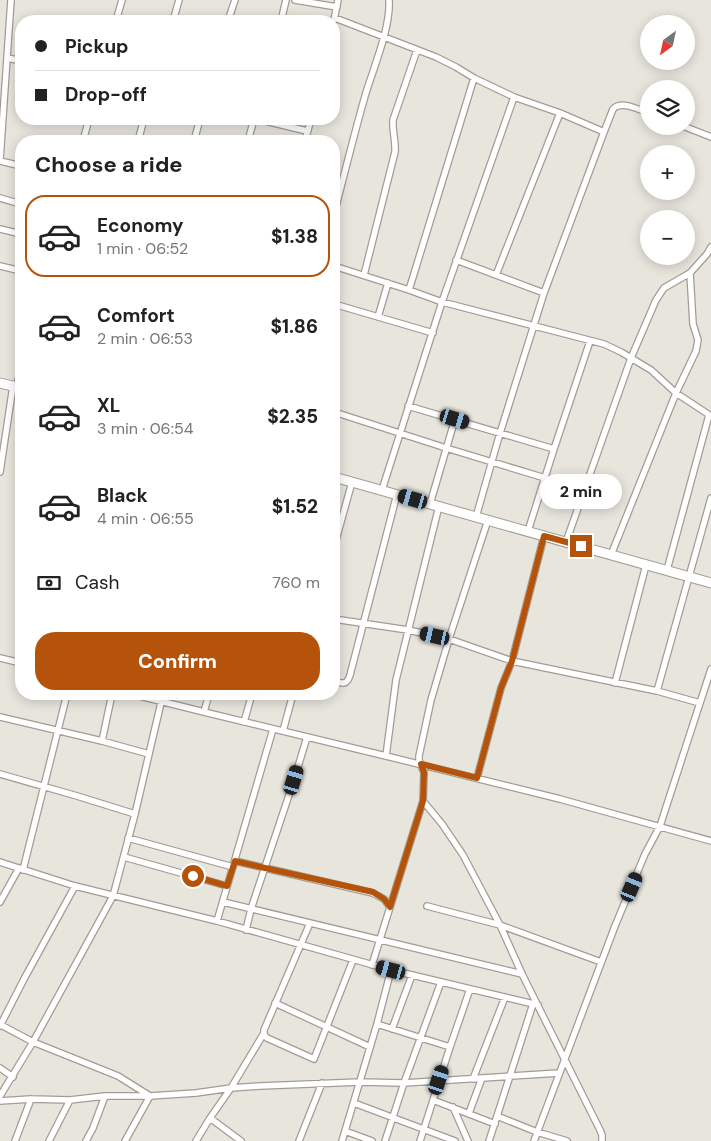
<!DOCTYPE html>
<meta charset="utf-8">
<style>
body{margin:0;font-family:"DM Sans",sans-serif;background:#f2f2f2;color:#222;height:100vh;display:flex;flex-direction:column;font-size:19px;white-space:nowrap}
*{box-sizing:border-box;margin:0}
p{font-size:16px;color:#767676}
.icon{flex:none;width:28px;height:28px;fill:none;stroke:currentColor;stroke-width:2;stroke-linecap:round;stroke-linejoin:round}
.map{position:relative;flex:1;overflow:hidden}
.sheet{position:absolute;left:15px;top:135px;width:325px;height:565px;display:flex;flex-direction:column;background:#fff;border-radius:20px;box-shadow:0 2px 12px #0003}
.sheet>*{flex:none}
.banner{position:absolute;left:15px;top:15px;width:325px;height:110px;border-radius:20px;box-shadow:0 2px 12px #0003;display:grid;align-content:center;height:110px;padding:0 20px;background:#fff}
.needle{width:32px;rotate:213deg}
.buttons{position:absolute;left:640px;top:15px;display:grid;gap:10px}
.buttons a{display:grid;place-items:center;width:55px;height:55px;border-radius:50%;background:#fff;box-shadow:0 2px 12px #0003;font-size:25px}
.end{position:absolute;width:22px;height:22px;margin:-11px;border:6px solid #b45309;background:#fff;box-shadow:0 0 0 2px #fff}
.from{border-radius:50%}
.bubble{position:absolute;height:35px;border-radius:18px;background:#fff;box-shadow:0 2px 12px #0003;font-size:16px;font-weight:800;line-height:35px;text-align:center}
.car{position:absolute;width:15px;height:30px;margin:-15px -8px;border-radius:6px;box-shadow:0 0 4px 1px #0007;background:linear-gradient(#222 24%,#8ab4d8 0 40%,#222 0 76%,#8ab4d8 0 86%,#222 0)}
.banner b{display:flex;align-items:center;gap:18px;height:48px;font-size:19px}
.banner b+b{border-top:1px solid #e0e0e0}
.banner i{width:12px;height:12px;background:#222}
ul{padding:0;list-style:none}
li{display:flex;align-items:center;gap:15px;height:82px;margin:0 10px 8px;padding:0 10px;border:2px solid transparent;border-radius:20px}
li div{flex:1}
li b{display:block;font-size:19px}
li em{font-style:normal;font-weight:800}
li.active{border-color:#b45309}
li>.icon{width:45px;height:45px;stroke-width:1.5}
h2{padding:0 20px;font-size:22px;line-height:60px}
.pay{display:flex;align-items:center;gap:12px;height:55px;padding:0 20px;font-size:19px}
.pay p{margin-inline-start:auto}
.primary-button{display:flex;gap:10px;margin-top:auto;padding:10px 20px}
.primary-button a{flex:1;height:58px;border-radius:20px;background:#b45309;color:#fff;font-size:20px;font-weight:800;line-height:58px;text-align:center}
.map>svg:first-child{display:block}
</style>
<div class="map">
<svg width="711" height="1141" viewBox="0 0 711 1141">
<rect width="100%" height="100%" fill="#e8e5dd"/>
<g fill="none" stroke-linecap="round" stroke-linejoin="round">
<!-- street casing -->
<g stroke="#a09d96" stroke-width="8">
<path id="street" d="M295,0L337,7
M335,18L436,57L456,67L474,78L514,97L560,113L604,132L544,293L500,433L476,517
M334,20L338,0
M116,21L122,0
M173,21L179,0
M228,21L235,0
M281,21L286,0
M8,58L21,61
M257,119L307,131
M683,126L711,137
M604,132L613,109C622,100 639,110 649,113
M83,141L89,119
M138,141L144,119
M194,141L200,119
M248,141L254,119
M305,141L311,119
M0,160L11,0
M0,161L21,166
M0,198L21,204
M334,214C344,175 354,135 365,96C373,69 391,27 389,0
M0,229L21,234
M456,260L544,293
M0,266L21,271
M334,266L409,290L442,302L604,344L621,352L631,358L656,300L664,288L690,273L707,254L711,247
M364,275L395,152C396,141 392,131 393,120L417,50
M496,275L560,113
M409,290L474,78
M334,304L433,333
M378,317L388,283
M16,387L21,370
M408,406L554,449
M334,412L446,448L545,478
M0,472L13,386
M382,490L442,302L514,97
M430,504L455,419
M528,531L554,449L590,341
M566,542L631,358L651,370L676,393L711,416
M334,547L352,482
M611,555L676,393L696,351L698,340L693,324L690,273
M667,570L709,415
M334,619L408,630L449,639L512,661L657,691
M0,658L21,663
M334,681C343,684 347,685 350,675L397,494
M615,683L646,565
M132,694L204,712L209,694
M700,703L657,691L711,498
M204,712L386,756L560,799L711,841
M0,717L102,741L149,754
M244,722L252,694
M283,731L293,694
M102,741L112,694
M386,756L396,680L439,506
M0,774L77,796L135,814L113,896L33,1042L0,1096
M477,778L501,688L512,661L544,536
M423,801L442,824L463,855L500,925L522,974L600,1130L602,1135V1141
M135,814L163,694
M128,838L233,867
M124,857L227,886
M235,861L265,868L373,893L384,899L390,907
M0,862L75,886L217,921L391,970
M23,870L67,694
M0,902L19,868
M223,902L522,974
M427,906L500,925L601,962
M217,921L273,729
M310,923L264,1030V1035L267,1038L314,1059L353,960
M246,930L251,909L294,780L307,737
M372,965L423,801L424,773L419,760V756L431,700L449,639L488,520
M275,1003L370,1047
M377,1024L450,1047
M1,1025L33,1042L118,1076L150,1096L196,1093L231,1088L260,1086L360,1082L404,1083L559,1073
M0,1026L24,979L75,886
M392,1029L412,975
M0,1068L13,1077
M473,1079L505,997
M105,1096H150L125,1141
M433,1100L495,1124
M0,1101L31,1099L70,1100L105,1096L93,1128L86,1141
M354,1103L455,1141
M453,1107L468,1141
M469,1113L482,1078
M497,1116L537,1132L567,1141
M210,1118L241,1141
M345,1131L372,1141
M15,1141L31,1099
M49,1141L70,1100
M196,1141L210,1118L231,1088L264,1033
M299,1141L322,1083
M342,1141L377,1024L391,970L538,1005
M385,1141L404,1083L441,982
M420,1141L450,1047L470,989
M489,1141L533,1004
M534,1141L615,926L645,854L660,826L711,669"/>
</g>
<!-- primary casing -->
<g stroke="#a09d96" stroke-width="11">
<path id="primary" d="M0,383L21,388
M334,477L711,583"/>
</g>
<!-- street -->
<use href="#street" stroke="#fff" stroke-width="5.5"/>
<!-- primary -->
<use href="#primary" stroke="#fff" stroke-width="9"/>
</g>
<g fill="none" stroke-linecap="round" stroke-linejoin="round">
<!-- route -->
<path stroke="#b45309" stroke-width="6" d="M193,876L227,886L235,861L265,868L373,892L384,899L390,907L423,801L424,773L421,764L477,778L501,688L512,661L544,536L581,546"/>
</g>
</svg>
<div class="buttons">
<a><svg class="needle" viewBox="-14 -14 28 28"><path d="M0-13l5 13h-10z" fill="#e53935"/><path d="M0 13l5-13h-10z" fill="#767676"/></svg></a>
<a><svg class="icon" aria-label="layers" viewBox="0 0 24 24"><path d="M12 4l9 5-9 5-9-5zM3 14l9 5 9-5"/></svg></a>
<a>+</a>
<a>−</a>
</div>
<i class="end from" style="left:193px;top:876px"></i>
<i class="end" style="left:581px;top:546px"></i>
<div class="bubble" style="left:540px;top:474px;width:82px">2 min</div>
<i class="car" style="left:455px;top:419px;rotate:107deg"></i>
<i class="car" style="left:413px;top:499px;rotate:286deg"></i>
<i class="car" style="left:435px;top:636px;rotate:283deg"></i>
<i class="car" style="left:294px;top:780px;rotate:17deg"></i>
<i class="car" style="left:632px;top:887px;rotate:23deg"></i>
<i class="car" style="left:391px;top:970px;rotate:285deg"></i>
<i class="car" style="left:439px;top:1080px;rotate:18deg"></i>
<div class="banner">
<b><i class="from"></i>Pickup</b>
<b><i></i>Drop-off</b>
</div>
<section class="sheet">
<h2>Choose a ride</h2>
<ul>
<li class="active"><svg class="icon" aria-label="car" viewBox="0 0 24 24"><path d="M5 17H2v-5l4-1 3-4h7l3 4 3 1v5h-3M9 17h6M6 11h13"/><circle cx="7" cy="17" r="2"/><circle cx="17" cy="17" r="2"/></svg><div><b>Economy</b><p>1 min · 06:52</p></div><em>$1.38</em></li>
<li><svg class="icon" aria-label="car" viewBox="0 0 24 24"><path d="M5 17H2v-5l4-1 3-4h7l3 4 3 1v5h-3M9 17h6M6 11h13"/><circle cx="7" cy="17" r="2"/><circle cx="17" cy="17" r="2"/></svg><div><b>Comfort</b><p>2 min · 06:53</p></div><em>$1.86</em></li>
<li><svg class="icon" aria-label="car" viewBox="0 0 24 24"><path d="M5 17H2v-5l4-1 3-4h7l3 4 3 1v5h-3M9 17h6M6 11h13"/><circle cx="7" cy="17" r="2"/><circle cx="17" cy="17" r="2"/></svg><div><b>XL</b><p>3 min · 06:54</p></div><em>$2.35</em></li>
<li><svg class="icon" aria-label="car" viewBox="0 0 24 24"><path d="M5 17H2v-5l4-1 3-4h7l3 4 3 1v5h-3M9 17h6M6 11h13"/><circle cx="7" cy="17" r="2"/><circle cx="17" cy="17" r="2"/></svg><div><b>Black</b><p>4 min · 06:55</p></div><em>$1.52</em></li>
</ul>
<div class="pay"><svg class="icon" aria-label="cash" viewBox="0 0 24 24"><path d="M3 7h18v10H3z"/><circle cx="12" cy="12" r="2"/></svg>Cash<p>760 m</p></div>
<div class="primary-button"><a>Confirm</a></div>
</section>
</div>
